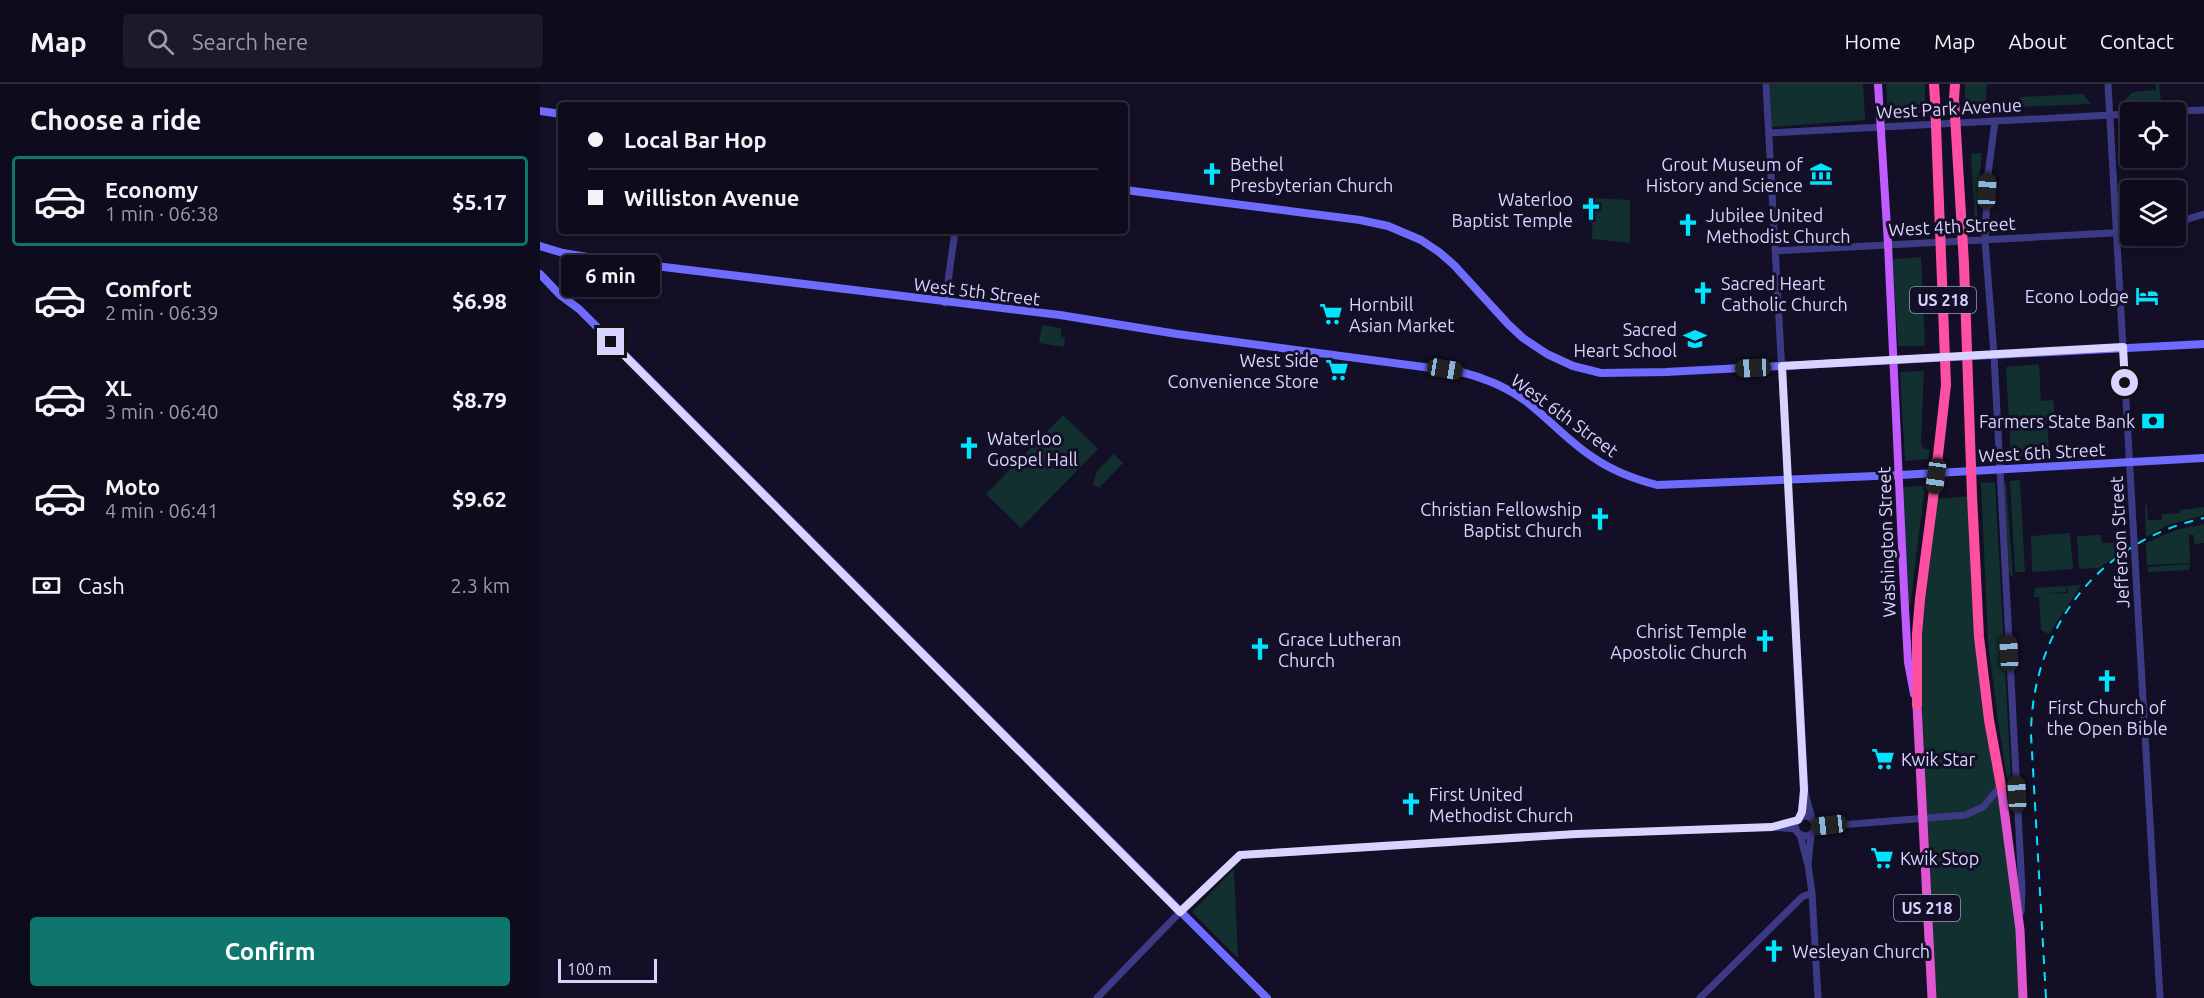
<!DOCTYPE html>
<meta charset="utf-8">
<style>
body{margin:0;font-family:Ubuntu,sans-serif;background:#1c1929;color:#f1f3f6;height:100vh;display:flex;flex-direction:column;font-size:22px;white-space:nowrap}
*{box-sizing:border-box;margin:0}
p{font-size:20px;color:#9b9ba3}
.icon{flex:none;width:33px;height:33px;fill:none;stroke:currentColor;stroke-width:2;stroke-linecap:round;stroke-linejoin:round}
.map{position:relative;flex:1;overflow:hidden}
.drawer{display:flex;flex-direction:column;background:#0e0b1c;width:540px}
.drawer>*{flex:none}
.banner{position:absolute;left:18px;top:18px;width:570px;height:132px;border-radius:6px;box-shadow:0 3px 9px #0003,0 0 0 2px #2e2b3b;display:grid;align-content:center;height:132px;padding:0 30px;background:#0e0b1c}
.tools{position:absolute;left:1580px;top:18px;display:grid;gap:12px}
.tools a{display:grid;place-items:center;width:66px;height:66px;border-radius:6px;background:#0e0b1c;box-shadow:0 3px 9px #0003,0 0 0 2px #2e2b3b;font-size:30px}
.scale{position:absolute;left:18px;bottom:15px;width:99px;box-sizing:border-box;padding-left:6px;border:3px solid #d9d4ff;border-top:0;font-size:16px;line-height:21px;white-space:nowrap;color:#d9d4ff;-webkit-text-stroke:4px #130f26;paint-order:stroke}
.end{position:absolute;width:27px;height:27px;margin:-14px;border:8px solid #d9d4ff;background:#111;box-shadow:0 0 0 3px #111}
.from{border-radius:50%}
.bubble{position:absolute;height:42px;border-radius:6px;background:#0e0b1c;box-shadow:0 3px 9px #0003,0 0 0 2px #2e2b3b;font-size:20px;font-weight:700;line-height:42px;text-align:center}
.car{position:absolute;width:18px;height:36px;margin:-18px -9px;border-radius:8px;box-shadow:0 0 4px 2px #0007;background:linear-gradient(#222 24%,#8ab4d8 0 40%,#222 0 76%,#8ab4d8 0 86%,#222 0)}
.banner b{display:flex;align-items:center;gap:21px;height:57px;font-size:22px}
.banner b+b{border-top:2px solid #2e2b3b}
.banner i{width:15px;height:15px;background:#f1f3f6}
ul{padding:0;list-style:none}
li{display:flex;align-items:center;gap:18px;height:90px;margin:0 12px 9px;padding:0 18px;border:3px solid transparent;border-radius:6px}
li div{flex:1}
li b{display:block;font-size:22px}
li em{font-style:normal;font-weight:700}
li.on{border-color:#0f766e}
li>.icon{width:54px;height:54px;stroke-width:1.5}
h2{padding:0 30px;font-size:27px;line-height:72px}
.pay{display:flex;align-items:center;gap:15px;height:66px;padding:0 30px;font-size:22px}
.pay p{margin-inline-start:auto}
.cta{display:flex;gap:12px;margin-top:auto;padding:12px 30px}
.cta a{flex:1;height:69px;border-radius:6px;background:#0f766e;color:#fff;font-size:24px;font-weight:700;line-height:69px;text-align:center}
header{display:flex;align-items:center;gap:36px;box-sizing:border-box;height:84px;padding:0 30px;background:#0e0b1c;border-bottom:2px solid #2e2b3b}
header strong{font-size:28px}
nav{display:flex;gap:33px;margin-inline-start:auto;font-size:21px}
.search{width:420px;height:54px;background:#1c1929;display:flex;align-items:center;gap:15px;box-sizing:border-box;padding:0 21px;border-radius:6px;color:#9b9ba3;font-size:22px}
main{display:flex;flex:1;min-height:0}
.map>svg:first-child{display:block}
</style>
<header>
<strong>Map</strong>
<div class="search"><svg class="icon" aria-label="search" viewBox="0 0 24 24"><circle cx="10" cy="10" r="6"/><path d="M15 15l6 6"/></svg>Search here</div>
<nav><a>Home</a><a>Map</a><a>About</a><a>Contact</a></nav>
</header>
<main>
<section class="drawer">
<h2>Choose a ride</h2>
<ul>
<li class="on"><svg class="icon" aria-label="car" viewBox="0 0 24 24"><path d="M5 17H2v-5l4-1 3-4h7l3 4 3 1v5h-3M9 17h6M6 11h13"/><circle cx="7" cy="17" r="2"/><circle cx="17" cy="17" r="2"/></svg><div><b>Economy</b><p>1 min · 06:38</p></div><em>$5.17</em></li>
<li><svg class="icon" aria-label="car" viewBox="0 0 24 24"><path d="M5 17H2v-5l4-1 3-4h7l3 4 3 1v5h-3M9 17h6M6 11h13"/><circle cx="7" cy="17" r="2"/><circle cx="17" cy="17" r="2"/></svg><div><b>Comfort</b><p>2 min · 06:39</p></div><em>$6.98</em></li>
<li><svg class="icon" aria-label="car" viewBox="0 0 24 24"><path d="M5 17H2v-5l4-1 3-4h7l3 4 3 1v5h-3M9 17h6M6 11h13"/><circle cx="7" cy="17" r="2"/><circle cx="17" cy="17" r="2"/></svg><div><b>XL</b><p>3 min · 06:40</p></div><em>$8.79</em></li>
<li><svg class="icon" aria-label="car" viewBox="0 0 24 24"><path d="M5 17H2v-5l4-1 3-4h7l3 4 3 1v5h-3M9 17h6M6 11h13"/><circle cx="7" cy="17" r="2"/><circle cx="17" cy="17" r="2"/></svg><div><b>Moto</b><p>4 min · 06:41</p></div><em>$9.62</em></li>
</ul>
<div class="pay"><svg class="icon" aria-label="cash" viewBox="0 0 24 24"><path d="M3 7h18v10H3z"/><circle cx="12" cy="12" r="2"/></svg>Cash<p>2.3 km</p></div>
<div class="cta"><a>Confirm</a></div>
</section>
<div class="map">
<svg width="1664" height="914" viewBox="0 0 1664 914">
<rect width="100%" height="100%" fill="#130f26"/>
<!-- green -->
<path fill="#12302f" d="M1230,0H1323L1325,36L1232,43Z
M1346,0H1385V29L1348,31Z
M1425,0H1447L1445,26L1425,27Z
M1616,0H1619L1621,16L1584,17L1593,8L1616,6Z
M1543,10L1551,20L1472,23L1481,13Z
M1442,69L1438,105L1437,138H1435L1431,70Z
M1053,114L1090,116V159L1052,155Z
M1381,173L1385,262H1358L1353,177L1354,175Z
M502,241L521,244V251L525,255L524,263L499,259Z
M1499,280L1501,317L1513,316L1515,334L1507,335L1509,365L1507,366V371L1471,373L1466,283Z
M1384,287L1381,360L1384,365L1390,366L1388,375L1365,377L1360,288Z
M523,331L558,365L481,444L446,410Z
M574,370L583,379L559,404L553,400L557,387Z
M1480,396L1485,488H1475L1470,397Z
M1466,397L1473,494L1469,488L1464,402Z
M1455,398L1472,713H1470L1458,637L1448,558L1441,399Z
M1385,402L1370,522H1368L1363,403Z
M1432,412L1439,553L1470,764L1483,914H1392L1378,585L1393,415Z
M1605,421H1607L1608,436H1622V430L1640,429L1641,426L1664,423V431L1628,441L1606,453Z
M1664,440V459L1654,460V451H1649L1650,479L1607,481L1606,459L1636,446Z
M1530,449L1533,485L1492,488L1491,452Z
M1561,451L1562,459L1582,458L1583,467L1559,484L1539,485L1537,452Z
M1650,480L1649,486L1608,488L1607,483Z
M1541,501L1509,550L1501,546L1499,513H1494L1495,504L1526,502V508L1498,510L1528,509L1527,502Z
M694,785L698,874L652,828Z"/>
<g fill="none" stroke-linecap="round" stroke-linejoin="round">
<!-- tertiary -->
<path stroke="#3d3a85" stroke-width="7" d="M1226,0L1265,706L1260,734
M1568,0L1620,914
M1617,28L1664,26
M1455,37L1448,90L1445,156L1454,271L1482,805L1481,828
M1229,49L1590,30
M1635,139L1664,130
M1235,167L1590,148
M405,219L415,147
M1265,709L1272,735
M1255 742a10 10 0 1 1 20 0a10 10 0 1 1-20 0Z
M1235,743L1258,736
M1275,743L1425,731L1443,723L1461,702
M1260,750L1267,778
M1271,750L1268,781L1272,809L1278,914
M557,914L640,828L700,771L1036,750L1232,743L1256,745
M1160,914L1262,813L1272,809"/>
<!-- secondary -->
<path stroke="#6f6bff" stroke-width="8" d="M0,27L21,30
M585,106L820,136L848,142L881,156L899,168L914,181L968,240L983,254L1007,270L1033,282L1061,289L1126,288L1664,260
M0,162L23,169L66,176L520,231L637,250L921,288C945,294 967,303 987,318C1010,336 1029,358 1054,374C1073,387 1094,395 1117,401L1360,391L1664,374
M0,190L20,211L39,225L727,914"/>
<!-- primary -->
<path stroke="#c25bff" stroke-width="8" d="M1338,0L1348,160L1364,506L1368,578L1374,610"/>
<!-- trunk -->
<path stroke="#e055d1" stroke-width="9" d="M1377,621L1392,914
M1461,702L1480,846L1483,914"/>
<!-- motorway -->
<path stroke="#ff4fa3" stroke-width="10" d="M1394,0L1395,16
M1414,15L1415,0
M1432,412L1439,553L1449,636L1461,702
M1377,621V550L1380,515L1393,415"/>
<!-- rail -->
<path stroke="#00e5ff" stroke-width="2" stroke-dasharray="9 8" stroke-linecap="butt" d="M1506,914L1491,650C1492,544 1559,457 1664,434"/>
<!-- motorway-bridge -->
<path stroke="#ff4fa3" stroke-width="10" d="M1414,15L1424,180L1432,412
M1393,415L1406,301L1395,16"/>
</g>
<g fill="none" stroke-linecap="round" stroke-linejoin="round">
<!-- route -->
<path stroke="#d9d4ff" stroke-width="8" d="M71,258L640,828L700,771L1036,750L1232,743L1258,736L1262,728L1264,706L1242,282L1583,263L1585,299"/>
</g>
<!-- icons -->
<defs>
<g id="church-bare" transform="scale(1.8)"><path d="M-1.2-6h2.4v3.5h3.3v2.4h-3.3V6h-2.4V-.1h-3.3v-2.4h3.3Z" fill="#00e5ff" stroke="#130f26" stroke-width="2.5" paint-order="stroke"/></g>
<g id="museum-bare" transform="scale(1.8)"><path d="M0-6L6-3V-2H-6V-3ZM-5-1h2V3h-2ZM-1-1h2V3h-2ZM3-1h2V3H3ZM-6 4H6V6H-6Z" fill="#00e5ff" stroke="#130f26" stroke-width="2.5" paint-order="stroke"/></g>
<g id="hotel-bare" transform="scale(1.8)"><path d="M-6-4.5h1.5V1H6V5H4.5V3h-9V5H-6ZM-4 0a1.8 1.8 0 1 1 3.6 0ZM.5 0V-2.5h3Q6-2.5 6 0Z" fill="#00e5ff" stroke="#130f26" stroke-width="2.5" paint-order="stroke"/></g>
<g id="supermarket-bare" transform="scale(1.8)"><path d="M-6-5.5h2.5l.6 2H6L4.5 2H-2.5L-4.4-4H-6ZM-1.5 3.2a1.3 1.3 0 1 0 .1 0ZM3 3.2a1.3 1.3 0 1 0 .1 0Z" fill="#00e5ff" stroke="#130f26" stroke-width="2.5" paint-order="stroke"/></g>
<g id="school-bare" transform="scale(1.8)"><path d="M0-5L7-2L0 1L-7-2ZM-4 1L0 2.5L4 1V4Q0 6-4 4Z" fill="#00e5ff" stroke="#130f26" stroke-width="2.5" paint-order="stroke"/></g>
<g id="bank-bare" transform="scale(1.8)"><path d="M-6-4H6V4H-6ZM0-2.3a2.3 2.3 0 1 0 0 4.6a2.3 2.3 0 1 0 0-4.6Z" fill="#00e5ff" stroke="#130f26" stroke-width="2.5" paint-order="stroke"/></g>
</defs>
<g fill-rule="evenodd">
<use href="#church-bare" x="672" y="90"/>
<use href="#museum-bare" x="1281" y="90"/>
<use href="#church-bare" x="1051" y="125"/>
<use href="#church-bare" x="1148" y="141"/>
<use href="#church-bare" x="1163" y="209"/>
<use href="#hotel-bare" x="1607" y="212"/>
<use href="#supermarket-bare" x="791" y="230"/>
<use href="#school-bare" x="1155" y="255"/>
<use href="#supermarket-bare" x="797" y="286"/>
<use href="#bank-bare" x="1613" y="337"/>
<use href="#church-bare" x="429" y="364"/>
<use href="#church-bare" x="1060" y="435"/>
<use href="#church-bare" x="1225" y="557"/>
<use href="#church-bare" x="720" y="565"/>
<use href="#church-bare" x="1567" y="597"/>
<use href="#supermarket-bare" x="1343" y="675"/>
<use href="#church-bare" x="871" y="720"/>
<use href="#supermarket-bare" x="1342" y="774"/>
<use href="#church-bare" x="1234" y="867"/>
</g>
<g text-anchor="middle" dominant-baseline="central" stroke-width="6" stroke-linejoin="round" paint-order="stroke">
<!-- shield labels -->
<g fill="#130f26" stroke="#9e99be" stroke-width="1.5">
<rect x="1370" y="203" width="66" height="26" rx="4.5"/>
<rect x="1354" y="811" width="66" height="26" rx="4.5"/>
</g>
<g font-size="16" font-weight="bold" fill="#d9d4ff">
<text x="1403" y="216">US 218</text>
<text x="1387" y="824">US 218</text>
</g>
<!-- street labels -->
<g font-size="18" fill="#d9d4ff" stroke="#130f26">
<text transform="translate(1409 24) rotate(-3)">West Park Avenue</text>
<text transform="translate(1412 142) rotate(-3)">West 4th Street</text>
<text transform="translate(437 207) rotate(7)">West 5th Street</text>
<text transform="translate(1025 331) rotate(36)">West 6th Street</text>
<text transform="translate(1502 368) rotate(-3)">West 6th Street</text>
<text transform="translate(1346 458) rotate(-92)">Washington Street</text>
<text transform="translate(1579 458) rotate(-93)">Jefferson Street</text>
</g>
<!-- poi labels -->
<g font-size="18" fill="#d9d4ff" stroke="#130f26" text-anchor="start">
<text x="690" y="80">Bethel<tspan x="690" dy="21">Presbyterian Church</tspan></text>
<text x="1263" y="80" text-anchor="end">Grout Museum of<tspan x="1263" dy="21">History and Science</tspan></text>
<text x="1033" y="115" text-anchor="end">Waterloo<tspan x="1033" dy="21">Baptist Temple</tspan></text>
<text x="1166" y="131">Jubilee United<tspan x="1166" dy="21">Methodist Church</tspan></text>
<text x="1181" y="199">Sacred Heart<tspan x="1181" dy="21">Catholic Church</tspan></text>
<text x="1589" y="212" text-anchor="end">Econo Lodge</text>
<text x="809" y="220">Hornbill<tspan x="809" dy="21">Asian Market</tspan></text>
<text x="1137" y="245" text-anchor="end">Sacred<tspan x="1137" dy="21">Heart School</tspan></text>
<text x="779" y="276" text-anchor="end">West Side<tspan x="779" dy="21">Convenience Store</tspan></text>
<text x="1595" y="337" text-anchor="end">Farmers State Bank</text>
<text x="447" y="354">Waterloo<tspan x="447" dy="21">Gospel Hall</tspan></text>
<text x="1042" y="425" text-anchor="end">Christian Fellowship<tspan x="1042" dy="21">Baptist Church</tspan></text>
<text x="1207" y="547" text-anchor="end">Christ Temple<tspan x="1207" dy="21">Apostolic Church</tspan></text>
<text x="738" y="555">Grace Lutheran<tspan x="738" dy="21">Church</tspan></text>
<text x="1567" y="623" text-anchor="middle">First Church of<tspan x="1567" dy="21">the Open Bible</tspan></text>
<text x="1361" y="675">Kwik Star</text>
<text x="889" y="710">First United<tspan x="889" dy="21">Methodist Church</tspan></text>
<text x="1360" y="774">Kwik Stop</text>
<text x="1252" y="867">Wesleyan Church</text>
</g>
</g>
</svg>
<div class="tools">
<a><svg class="icon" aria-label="locate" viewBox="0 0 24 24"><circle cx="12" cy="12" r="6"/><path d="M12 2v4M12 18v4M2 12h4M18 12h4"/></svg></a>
<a><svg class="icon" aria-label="layers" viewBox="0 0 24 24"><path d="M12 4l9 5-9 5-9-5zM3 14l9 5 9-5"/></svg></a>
</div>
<div class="scale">100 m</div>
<i class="end from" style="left:1585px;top:299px"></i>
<i class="end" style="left:71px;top:258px"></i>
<div class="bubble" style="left:21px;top:171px;width:99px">6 min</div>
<i class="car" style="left:1447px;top:107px;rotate:3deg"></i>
<i class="car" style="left:1213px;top:284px;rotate:267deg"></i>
<i class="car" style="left:905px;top:285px;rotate:100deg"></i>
<i class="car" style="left:1396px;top:392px;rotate:188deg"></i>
<i class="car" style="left:1469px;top:569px;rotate:357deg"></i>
<i class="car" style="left:1477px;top:710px;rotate:357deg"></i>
<i class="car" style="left:1289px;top:741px;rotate:263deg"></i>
<div class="banner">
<b><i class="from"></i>Local Bar Hop</b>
<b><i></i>Williston Avenue</b>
</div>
</div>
</main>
